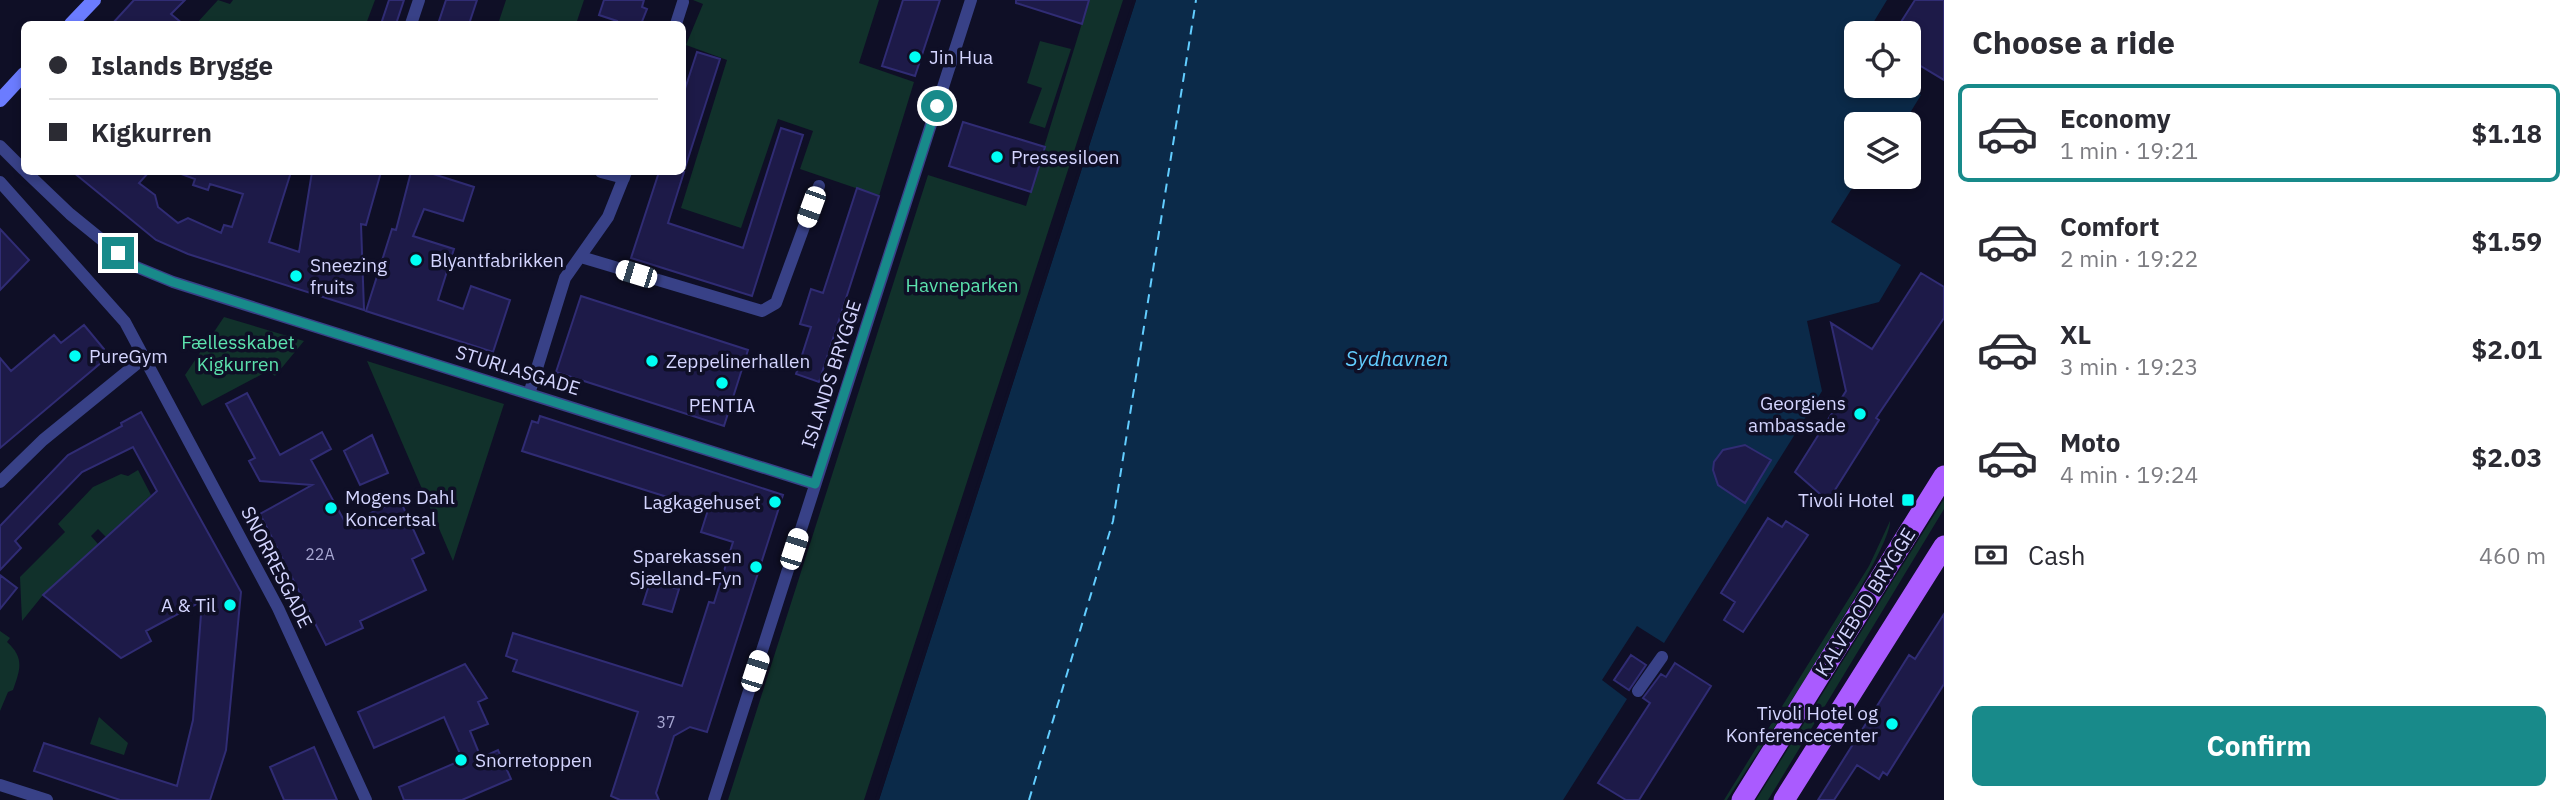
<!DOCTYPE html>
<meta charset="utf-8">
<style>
body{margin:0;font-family:"IBM Plex Sans",sans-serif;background:#f2f2f3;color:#2b2b33;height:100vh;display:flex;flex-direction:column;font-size:26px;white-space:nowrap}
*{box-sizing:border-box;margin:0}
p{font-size:23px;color:#7c7c81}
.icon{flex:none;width:38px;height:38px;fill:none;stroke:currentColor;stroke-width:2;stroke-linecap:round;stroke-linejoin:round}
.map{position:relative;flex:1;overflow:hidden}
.panel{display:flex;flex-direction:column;background:#fff;width:630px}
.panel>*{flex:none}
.guide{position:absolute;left:21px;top:21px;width:665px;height:154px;border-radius:10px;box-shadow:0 4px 10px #0003;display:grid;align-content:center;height:154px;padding:0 28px;background:#fff}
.buttons{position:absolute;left:1844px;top:21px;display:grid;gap:14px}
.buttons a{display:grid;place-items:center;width:77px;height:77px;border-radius:10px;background:#fff;box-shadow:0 4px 10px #0003;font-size:35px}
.end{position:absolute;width:32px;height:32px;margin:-16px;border:9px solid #188a8a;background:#fff;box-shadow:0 0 0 4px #fff}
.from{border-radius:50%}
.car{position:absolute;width:21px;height:42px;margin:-21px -10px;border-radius:9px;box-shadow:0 0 5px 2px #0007;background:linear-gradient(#fff 24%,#345 0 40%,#fff 0 76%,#345 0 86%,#fff 0)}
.guide b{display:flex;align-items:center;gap:24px;height:66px;font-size:26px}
.guide b+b{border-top:2px solid #e1e1e2}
.guide i{width:18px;height:18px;background:#2b2b33}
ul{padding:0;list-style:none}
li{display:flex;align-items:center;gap:21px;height:98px;margin:0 14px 10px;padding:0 14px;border:4px solid transparent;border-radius:10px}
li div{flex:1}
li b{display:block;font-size:26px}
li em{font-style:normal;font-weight:700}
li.selected{border-color:#188a8a}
li>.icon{width:63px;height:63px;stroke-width:1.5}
h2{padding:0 28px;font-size:32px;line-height:84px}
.pay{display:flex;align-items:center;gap:18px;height:77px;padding:0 28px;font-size:26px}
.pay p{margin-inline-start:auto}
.action{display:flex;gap:14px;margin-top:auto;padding:14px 28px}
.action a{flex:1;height:80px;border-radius:10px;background:#188a8a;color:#fff;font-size:28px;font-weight:700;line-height:80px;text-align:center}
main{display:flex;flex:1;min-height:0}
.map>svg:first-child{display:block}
</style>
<main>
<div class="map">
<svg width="1944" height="800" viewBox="0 0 1944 800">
<rect width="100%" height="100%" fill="#0f0f26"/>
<!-- green -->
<path fill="#11312b" d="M218,0L230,4L233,0H375L366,24H196Z
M506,0H584L576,24H498Z
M693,0H879L859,63L914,82L879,196L800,169L813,131L778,119L741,228L681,208L727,60L686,45L703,4Z
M1089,0H1123L864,800H728L928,175L1026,206Z
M1040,41L1071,49L1045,128L1029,123L1042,88L1027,83Z
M224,317L304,341L275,376L268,371L202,406L185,375Z
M367,361L504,404L453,561Z
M138,470L151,495L106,537L98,529L91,536L98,544L43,595L22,621L20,577L65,532L58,524L93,487L121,474L128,476Z
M1944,499V509L1776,787L1768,800H1756Z
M1890,521C1892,552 1754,758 1727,800H1724L1869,566Z
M0,631L10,638L7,642C25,658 20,670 13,690L8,692L0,711Z
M99,717L128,743L124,755L90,744Z"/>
<!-- water -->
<path fill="#0b2a49" d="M1136,0H1887L1867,33H1857V86H1906L1921,95L1905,121L1897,116L1891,124H1857L1859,177L1831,222L1901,265L1879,302L1807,321L1822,391L1664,643L1637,626L1602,680L1627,699L1563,800H879Z"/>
<!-- pier -->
<path fill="#0f0f26" d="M1133,0H1136L879,800H875Z"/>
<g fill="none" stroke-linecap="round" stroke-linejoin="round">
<!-- ferry -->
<path stroke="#62cdff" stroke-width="2" stroke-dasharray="9 7" stroke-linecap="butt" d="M1029,800L1113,521L1196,0"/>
</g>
<!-- building -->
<path fill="#1d1a48" stroke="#302c74" stroke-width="2" d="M134,0H185L171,14L183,24H112Z
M389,0H404L396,24H381Z
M446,0H477L469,24H438Z
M604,0H644L642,7L647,9L641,24H616L617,21L599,15Z
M903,0H940L915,76L882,66Z
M1016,0H1089L1082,24L1016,3Z
M1915,0H1944V80L1909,59V33H1894Z
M697,52L720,59L685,168L682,167V98Z
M963,122L1045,147L1031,192L949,166Z
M781,128L803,135L752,296L631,258L659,172H684L668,223L743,248Z
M73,172H149L139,183L155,195L158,207L178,223L188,218L221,233L224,225L232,227L243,194L210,184L208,190L193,185L195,179L181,174L182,172H291L269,242L299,252L312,172H381L366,225L361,224L364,310L188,254L156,240Z
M411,172H427L474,187L463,221L424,209L413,236L454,249L438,300L463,309L471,286L510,300L493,352L366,311L392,229L396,230Z
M857,188L879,196L819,382L796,374L811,327L800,324L811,289L823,293Z
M0,229L29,260L0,290Z
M1921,273L1944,287V318L1876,418L1879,420L1828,501L1795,472L1846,391L1831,323L1872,349Z
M581,296L748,350L724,426L556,372Z
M84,325L104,349L102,362L0,448V358L11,371L54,335L61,343Z
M247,393L280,455L322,432L331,449L311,460L346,524L400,500L424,553L412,559L426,590L360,621L363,628L326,645L260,514L312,485L260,481L249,461L255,458L226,404Z
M141,412L241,592L226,750L210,800H120L34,771L44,743L177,786L193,720L202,601L146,631L151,641L121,658L43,595L157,491L133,447L82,472L15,541L21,548L0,570V526L68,455L122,426L121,423Z
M540,416L783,495L707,732L690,727L674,736L656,793L659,800H620L611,796L638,712L513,671L517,660L506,656L513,633L682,686L709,602L714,603L733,542L701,532L708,510L522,451L532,421L538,423Z
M372,435L388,473L360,485L344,451Z
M1745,445L1771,460L1745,503L1718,485L1713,470L1714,462L1723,450Z
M1768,518L1782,527L1786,521L1808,535L1743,632L1724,620L1735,602L1721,593Z
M0,575L17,588L0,609Z
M650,582L679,589L672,612L643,604Z
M1944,614V684L1887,775L1883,772L1879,779L1857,765L1834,800H1818L1909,655L1915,659Z
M1631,655L1646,665L1629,690L1614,680Z
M1675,663L1711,686L1639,800H1626L1598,783L1650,703L1643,698L1661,674L1666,677Z
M465,664L487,698L478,702L488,724L470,731L481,758L498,750L511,779L462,800H404L399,787L453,764L461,756L444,717L374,748L358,712Z
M314,747L337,800H284L270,767Z"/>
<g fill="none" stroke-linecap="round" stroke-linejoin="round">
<!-- street -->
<path stroke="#384187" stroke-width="12" d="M411,24L419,0
M676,24L683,2
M0,146L24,170
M26,172L70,214L134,266L173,282L815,484
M601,172L624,178
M0,182L125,322L278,608L366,800
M581,257L762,311L776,303L819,186
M529,394L565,278L608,217L626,172
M0,482L43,440L145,357
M1638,691L1662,657
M0,785L47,800
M714,800L971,0"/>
<!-- secondary -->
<path stroke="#6b7cff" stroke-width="14" d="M71,24L94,0
M0,100L24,74"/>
<!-- primary -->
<path stroke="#aa5bff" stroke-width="21" d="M1742,800L1944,476
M1784,800L1944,546"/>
</g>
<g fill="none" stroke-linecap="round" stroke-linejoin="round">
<!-- route -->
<path stroke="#188a8a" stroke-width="9" d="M118,253L134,266L173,282L815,484L937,106"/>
</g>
<!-- markers -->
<g fill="#00fff4" stroke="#0f0f26" stroke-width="2.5">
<circle cx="915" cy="57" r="7"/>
<circle cx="997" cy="157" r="7"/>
<circle cx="416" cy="260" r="7"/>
<circle cx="296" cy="276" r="7"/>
<circle cx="75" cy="356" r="7"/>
<circle cx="652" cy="361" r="7"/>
<circle cx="722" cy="383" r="7"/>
<circle cx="1860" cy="414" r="7"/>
<rect x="1901" y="493" width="14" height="14" rx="3.5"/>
<circle cx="775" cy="502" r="7"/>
<circle cx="331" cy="508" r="7"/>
<circle cx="756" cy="567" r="7"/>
<circle cx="230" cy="605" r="7"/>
<circle cx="1892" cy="724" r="7"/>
<circle cx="461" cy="760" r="7"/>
</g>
<g text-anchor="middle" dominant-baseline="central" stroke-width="7" stroke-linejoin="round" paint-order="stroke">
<!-- number labels -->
<g font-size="16" fill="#a6a6d1">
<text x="320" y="554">22A</text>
<text x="666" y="722">37</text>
</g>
<!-- poi labels -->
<g font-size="19" fill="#d4d5ff" stroke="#0f0f26" text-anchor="start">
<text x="929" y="57">Jin Hua</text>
<text x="1011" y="157">Pressesiloen</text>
<text x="430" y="260">Blyantfabrikken</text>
<text x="310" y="265">Sneezing<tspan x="310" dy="22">fruits</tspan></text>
<text x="89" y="356">PureGym</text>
<text x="666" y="361">Zeppelinerhallen</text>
<text x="1846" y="403" text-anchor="end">Georgiens<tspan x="1846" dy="22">ambassade</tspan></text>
<text x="722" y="405" text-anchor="middle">PENTIA</text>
<text x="345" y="497">Mogens Dahl<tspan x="345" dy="22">Koncertsal</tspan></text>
<text x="1894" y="500" text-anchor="end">Tivoli Hotel</text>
<text x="761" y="502" text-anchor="end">Lagkagehuset</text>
<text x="742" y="556" text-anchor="end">Sparekassen<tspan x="742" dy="22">Sjælland-Fyn</tspan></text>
<text x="216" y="605" text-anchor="end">A &amp; Til</text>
<text x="1878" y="713" text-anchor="end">Tivoli Hotel og<tspan x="1878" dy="22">Konferencecenter</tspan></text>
<text x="475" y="760">Snorretoppen</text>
</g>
<!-- park labels -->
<g font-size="19" fill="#5ce3ae" stroke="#0f0f26">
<text x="962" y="285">Havneparken</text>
<text x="238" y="342">Fællesskabet<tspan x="238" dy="22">Kigkurren</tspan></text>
</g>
<!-- street labels -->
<g font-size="19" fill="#d4d5ff" stroke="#0f0f26">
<text transform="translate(518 370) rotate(17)">STURLASGADE</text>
<text transform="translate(831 374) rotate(-72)">ISLANDS BRYGGE</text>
<text transform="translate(277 567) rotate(63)">SNORRESGADE</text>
<text transform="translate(1865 602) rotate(-58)">KALVEBOD BRYGGE</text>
</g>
<!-- water labels -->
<g font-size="21" font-style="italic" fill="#62cdff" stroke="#0f0f26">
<text x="1397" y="358">Sydhavnen</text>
</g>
</g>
</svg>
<div class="buttons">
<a><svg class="icon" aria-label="locate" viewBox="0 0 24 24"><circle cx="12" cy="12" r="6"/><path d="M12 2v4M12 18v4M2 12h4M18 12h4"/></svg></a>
<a><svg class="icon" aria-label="layers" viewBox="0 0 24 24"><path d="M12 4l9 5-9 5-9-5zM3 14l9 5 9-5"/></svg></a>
</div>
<i class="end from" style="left:937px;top:106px"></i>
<i class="end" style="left:118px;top:253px"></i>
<i class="car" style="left:811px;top:207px;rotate:200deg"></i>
<i class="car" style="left:636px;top:274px;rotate:287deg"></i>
<i class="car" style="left:794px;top:549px;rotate:18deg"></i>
<i class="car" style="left:755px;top:671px;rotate:18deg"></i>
<div class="guide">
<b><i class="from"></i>Islands Brygge</b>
<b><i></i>Kigkurren</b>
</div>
</div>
<section class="panel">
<h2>Choose a ride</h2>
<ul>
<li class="selected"><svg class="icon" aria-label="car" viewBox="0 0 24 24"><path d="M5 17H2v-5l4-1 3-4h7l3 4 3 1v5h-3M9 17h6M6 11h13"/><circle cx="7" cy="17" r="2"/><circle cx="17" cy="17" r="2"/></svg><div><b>Economy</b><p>1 min · 19:21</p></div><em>$1.18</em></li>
<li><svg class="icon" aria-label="car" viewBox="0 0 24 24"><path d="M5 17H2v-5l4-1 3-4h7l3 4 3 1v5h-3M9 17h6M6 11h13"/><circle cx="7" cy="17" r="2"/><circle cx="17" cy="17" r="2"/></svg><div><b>Comfort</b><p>2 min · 19:22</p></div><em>$1.59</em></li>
<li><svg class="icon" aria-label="car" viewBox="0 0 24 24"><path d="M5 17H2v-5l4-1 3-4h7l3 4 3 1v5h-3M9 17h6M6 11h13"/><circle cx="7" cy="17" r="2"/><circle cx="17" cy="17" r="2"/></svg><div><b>XL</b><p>3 min · 19:23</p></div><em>$2.01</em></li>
<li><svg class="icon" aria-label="car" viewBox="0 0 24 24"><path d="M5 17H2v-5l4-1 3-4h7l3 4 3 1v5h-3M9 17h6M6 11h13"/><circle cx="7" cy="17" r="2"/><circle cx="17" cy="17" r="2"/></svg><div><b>Moto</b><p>4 min · 19:24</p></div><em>$2.03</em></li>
</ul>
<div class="pay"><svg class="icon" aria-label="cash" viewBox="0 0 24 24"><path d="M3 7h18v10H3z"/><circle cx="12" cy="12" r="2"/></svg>Cash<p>460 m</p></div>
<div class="action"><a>Confirm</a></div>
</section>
</main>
